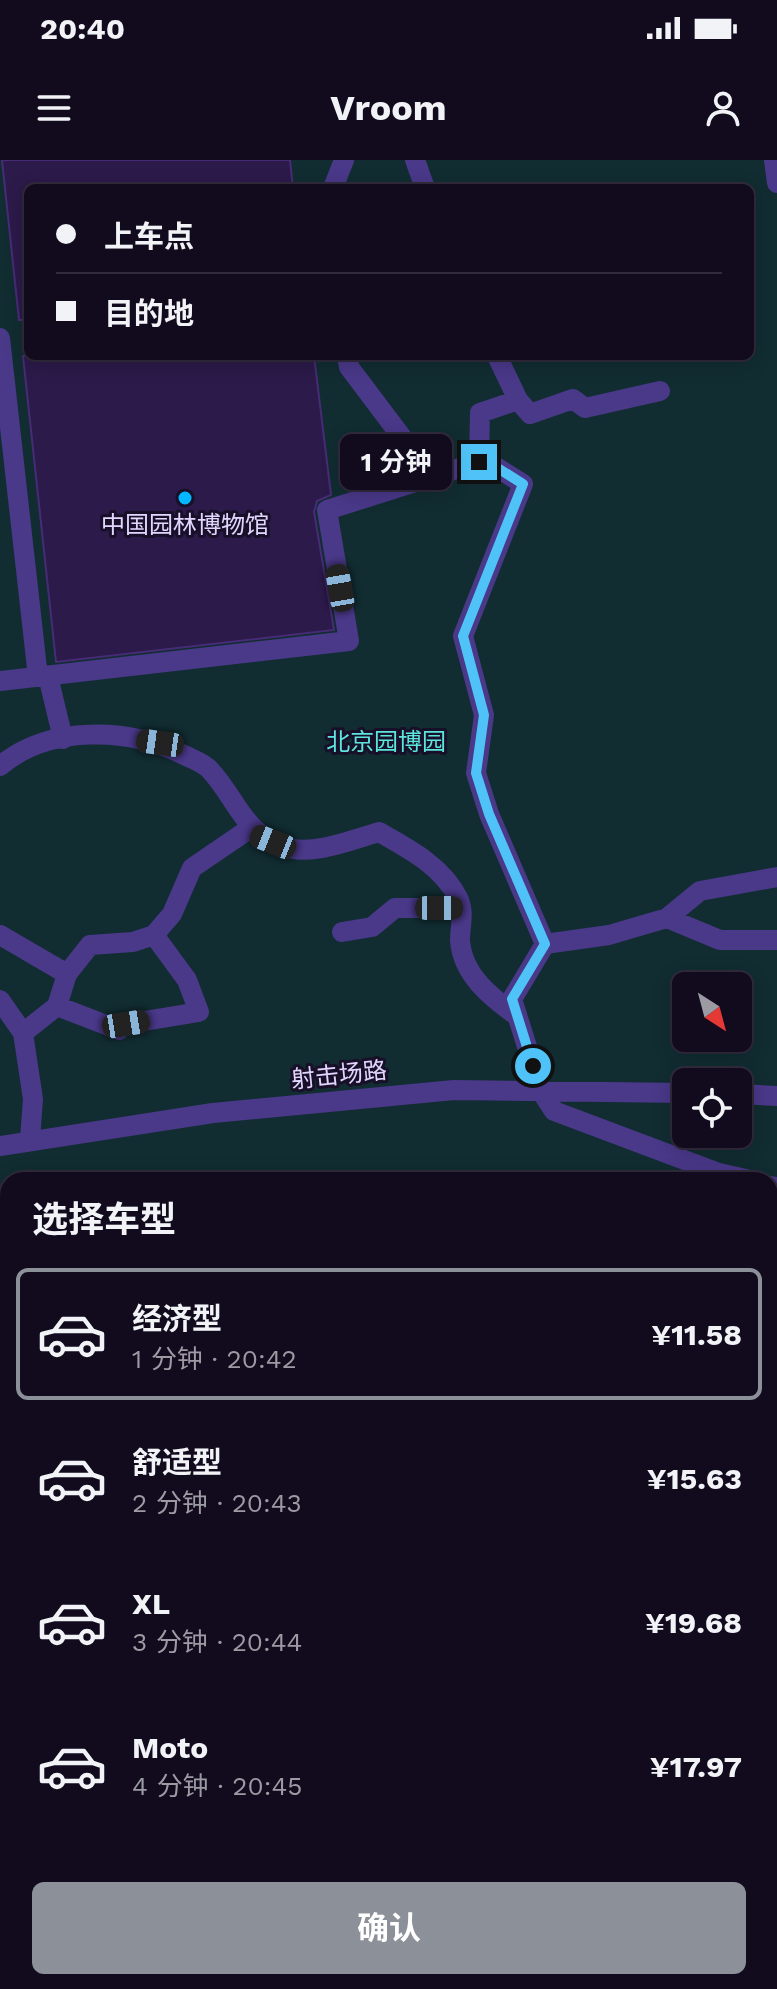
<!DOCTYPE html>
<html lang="zh">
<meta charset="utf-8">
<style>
body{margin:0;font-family:"Work Sans","Noto Sans SC",sans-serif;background:#1b1427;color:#f1f3f6;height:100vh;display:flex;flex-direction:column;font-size:30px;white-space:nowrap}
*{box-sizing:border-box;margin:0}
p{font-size:26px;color:#9c9ba4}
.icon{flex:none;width:44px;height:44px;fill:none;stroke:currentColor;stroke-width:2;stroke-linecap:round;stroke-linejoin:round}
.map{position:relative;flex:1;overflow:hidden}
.drawer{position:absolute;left:0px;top:1012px;width:778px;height:818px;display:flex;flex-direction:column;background:#120b1e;border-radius:24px 24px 0 0;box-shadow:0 4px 20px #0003,0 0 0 2px #312b3c}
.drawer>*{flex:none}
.banner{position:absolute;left:24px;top:24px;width:730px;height:176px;border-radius:12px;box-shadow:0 4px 20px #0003,0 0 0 2px #312b3c;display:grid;align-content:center;height:176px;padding:0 32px;background:#120b1e}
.needle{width:52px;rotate:144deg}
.controls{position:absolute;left:672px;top:812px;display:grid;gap:16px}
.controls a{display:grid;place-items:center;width:80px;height:80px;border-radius:12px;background:#120b1e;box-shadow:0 4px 20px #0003,0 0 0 2px #312b3c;font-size:40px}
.end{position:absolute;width:36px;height:36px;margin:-18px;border:10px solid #4fc3f7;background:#111;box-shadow:0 0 0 4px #111}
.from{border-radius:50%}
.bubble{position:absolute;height:56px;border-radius:12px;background:#120b1e;box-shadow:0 4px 20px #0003,0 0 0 2px #312b3c;font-size:26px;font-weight:700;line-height:56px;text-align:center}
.car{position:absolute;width:24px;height:48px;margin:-24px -12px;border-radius:10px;box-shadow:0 0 6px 2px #0007;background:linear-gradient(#222 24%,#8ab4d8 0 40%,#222 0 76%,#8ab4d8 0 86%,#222 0)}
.banner b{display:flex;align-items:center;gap:28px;height:76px;font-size:30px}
.banner b+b{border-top:2px solid #312b3c}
.banner i{width:20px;height:20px;background:#f1f3f6}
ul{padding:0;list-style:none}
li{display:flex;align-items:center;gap:24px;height:132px;margin:0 16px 12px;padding:0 16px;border:4px solid transparent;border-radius:12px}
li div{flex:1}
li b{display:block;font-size:30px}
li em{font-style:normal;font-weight:700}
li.on{border-color:#8c9099}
li>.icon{width:72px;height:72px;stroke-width:1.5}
h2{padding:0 32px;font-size:36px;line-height:96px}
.action{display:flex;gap:16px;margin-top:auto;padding:16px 32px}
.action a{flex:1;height:92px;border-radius:12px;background:#8c9099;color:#fff;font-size:32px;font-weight:700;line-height:92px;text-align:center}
.status{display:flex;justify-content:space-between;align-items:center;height:56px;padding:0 40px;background:#120b1e;direction:ltr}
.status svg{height:22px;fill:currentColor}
header{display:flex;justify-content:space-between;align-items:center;height:104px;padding:0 32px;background:#120b1e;font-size:36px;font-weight:700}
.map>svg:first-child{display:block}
</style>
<div class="status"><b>20:40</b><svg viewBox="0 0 49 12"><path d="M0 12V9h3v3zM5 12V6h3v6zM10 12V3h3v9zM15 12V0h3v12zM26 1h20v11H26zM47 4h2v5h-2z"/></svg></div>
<header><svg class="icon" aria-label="menu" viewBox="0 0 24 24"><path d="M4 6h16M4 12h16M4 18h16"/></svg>Vroom<svg class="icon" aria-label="person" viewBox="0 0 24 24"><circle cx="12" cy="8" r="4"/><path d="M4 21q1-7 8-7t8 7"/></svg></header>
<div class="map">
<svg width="777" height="1829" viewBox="0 0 777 1829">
<rect width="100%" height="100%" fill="#180f28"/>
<!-- green -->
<path fill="#112d32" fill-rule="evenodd" d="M0,0H777V1829H0ZM28,28H750V196H28ZM686,826H738V878H686ZM686,922H738V974H686ZM8,1020H770V1822H8Z"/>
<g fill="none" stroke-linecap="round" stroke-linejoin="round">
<!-- stream -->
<path stroke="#081348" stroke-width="5" d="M0,1152L8,1151
M770,1216L777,1222"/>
<!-- river -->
<path stroke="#081348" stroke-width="28" d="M770,1437L777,1436
M0,1556L8,1555"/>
</g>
<!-- building -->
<path fill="#2c1a4a" stroke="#482b77" stroke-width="2" d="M2,0H290L293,28H28V160H19Z
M23,196H314L331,335L317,341L314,352L334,470L56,502Z"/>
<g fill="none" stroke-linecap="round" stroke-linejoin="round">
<!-- minor -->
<path stroke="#4a3889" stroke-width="20" d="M415,0L425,28
M774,0L777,23
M333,28L344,0
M0,178L38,517
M347,196L349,207L407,284L418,321
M497,196L518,240
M479,302L480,253L518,240L530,254L573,239L585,248L660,231
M48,516L63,579
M0,521L349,481L327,350L485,300L523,324L463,476L484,555L476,613L489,654L545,784L512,839L541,931L554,951L719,1013L750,1020
M0,606C49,565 128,567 184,595C192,599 204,603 210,610C237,639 243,673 284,687C313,696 352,680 379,672C409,689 442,706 458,738C465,752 460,766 460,780C462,815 492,838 517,856
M667,758L720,780H777
M342,772L372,767L395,748H461
M0,775L67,814L57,846L23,873
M545,784L609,775L667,758L700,731L777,717
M67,814L90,785L133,782L154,775L172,754L192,708L252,667
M0,840L23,873L33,939L30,979
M57,846L119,870L126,864L199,852L187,820L154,775
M738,934L777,936
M0,986L213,953L454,930L686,933
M770,1026L777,1027
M0,1110L8,1108
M770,1725H777
M770,1784L777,1783
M63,1829L100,1822
M507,1829L548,1822"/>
<!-- rail casing -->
<g stroke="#02b7ff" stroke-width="8">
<path id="rail" d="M770,1807L777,1806
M644,1829L684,1822"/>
</g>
<!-- rail -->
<use href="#rail" stroke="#180f28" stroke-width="5" stroke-dasharray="15" stroke-linecap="butt"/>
</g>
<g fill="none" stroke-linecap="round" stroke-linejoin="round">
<!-- route -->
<path stroke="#4fc3f7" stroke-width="10" d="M479,302L485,300L523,324L463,476L484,555L476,613L489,654L545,784L512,839L533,906"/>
</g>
<!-- markers -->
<circle fill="#02b7ff" stroke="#180f28" stroke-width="3" cx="185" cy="338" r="8"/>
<g text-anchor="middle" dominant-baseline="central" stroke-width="6" stroke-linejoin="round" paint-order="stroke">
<!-- poi labels -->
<g font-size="24" fill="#e2d6ff" stroke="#180f28">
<text x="185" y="365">中国园林博物馆</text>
</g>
<!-- park labels -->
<g font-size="24" fill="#5be5dc" stroke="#180f28">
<text x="386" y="582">北京园博园</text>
</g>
<!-- street labels -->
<g font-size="24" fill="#e2d6ff" stroke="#180f28">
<text transform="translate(339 915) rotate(-6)">射击场路</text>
</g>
</g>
</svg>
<div class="controls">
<a><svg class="needle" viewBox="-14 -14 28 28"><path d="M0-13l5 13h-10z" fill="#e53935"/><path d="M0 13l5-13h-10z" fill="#9c9ba4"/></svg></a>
<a><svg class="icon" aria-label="locate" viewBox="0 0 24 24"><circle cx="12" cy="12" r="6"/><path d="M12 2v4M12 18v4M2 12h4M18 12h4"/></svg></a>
</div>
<i class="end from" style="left:533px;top:906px"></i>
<i class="end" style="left:479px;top:302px"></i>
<div class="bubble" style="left:340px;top:274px;width:112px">1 分钟</div>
<i class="car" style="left:340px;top:428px;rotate:350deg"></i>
<i class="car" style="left:160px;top:583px;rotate:278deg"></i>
<i class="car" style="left:273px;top:682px;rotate:292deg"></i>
<i class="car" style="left:439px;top:748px;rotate:90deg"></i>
<i class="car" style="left:126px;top:864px;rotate:81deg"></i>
<div class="banner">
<b><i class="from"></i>上车点</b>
<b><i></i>目的地</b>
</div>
<section class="drawer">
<h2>选择车型</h2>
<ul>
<li class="on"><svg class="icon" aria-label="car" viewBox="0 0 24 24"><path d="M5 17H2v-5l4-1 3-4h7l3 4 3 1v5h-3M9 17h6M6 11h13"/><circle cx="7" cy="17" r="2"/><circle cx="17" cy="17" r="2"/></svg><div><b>经济型</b><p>1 分钟 · 20:42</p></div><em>¥11.58</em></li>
<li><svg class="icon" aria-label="car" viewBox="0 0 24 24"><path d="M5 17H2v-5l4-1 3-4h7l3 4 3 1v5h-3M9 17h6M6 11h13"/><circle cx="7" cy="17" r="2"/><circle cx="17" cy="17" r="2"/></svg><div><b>舒适型</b><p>2 分钟 · 20:43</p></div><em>¥15.63</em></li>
<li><svg class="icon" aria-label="car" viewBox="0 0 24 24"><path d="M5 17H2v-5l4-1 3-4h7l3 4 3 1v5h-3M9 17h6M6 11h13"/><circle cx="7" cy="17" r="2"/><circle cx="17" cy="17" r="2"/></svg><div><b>XL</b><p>3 分钟 · 20:44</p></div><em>¥19.68</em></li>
<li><svg class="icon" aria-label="car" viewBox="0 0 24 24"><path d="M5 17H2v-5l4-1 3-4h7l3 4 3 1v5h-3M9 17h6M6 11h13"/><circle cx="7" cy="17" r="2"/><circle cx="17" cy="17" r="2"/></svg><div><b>Moto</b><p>4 分钟 · 20:45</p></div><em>¥17.97</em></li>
</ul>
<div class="action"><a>确认</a></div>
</section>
</div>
